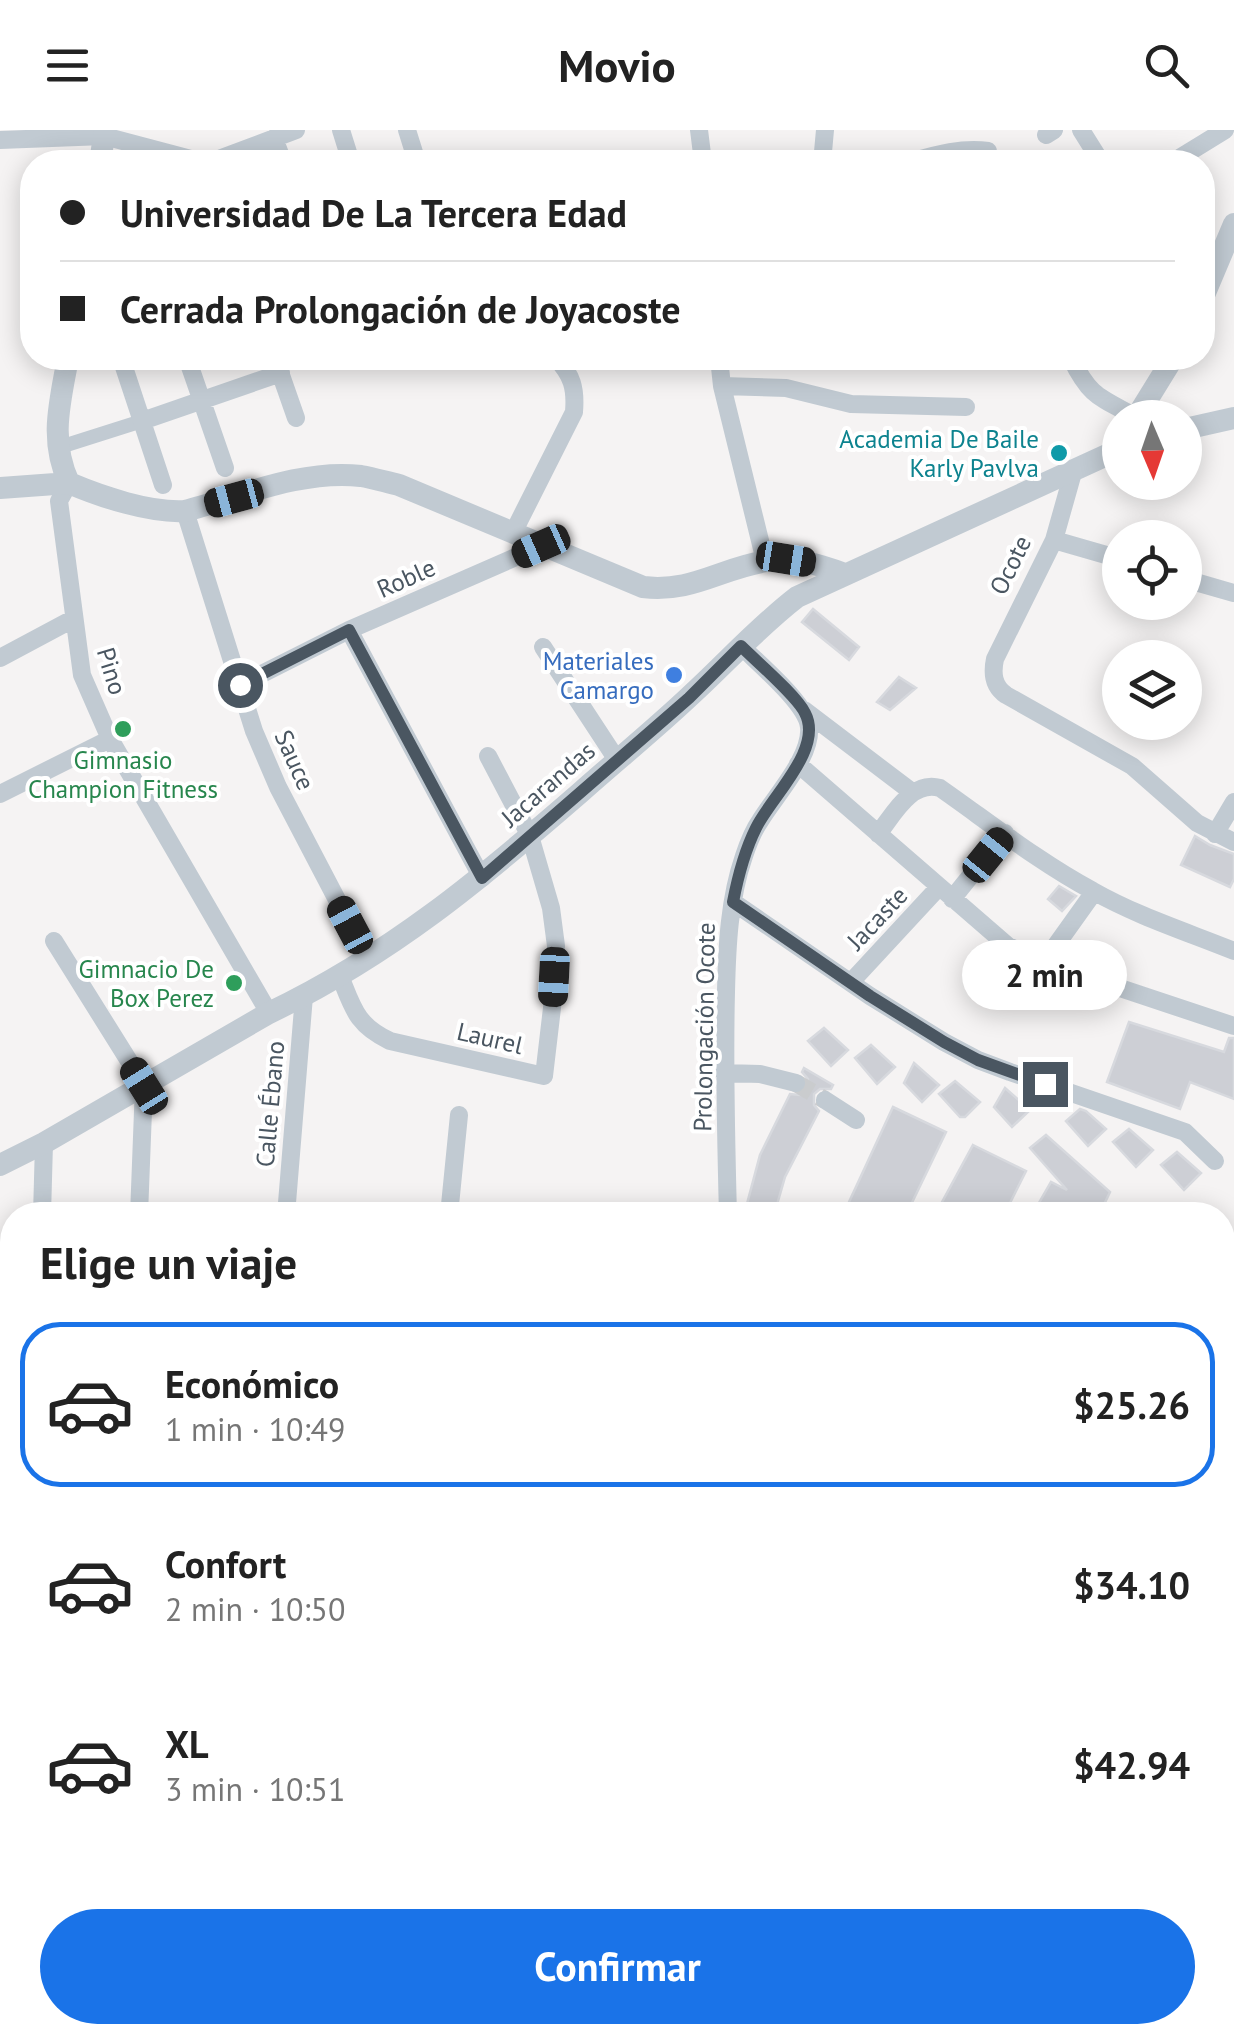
<!DOCTYPE html>
<html lang="es">
<meta charset="utf-8">
<style>
body{margin:0;font-family:"PT Sans",sans-serif;background:#f2f2f2;color:#222;height:100vh;display:flex;flex-direction:column;font-size:38px;white-space:nowrap}
*{box-sizing:border-box;margin:0}
p{font-size:32px;color:#767676}
.icon{flex:none;width:55px;height:55px;fill:none;stroke:currentColor;stroke-width:2;stroke-linecap:round;stroke-linejoin:round}
.map{position:relative;flex:1;overflow:hidden}
.side{position:absolute;left:0px;top:1072px;width:1235px;height:842px;display:flex;flex-direction:column;background:#fff;border-radius:40px 40px 0 0;box-shadow:0 5px 25px #0003}
.side>*{flex:none}
.hud{position:absolute;left:20px;top:20px;width:1195px;height:220px;border-radius:40px;box-shadow:0 5px 25px #0003;display:grid;align-content:center;height:220px;padding:0 40px;background:#fff}
.needle{width:65px;rotate:178deg}
.tools{position:absolute;left:1102px;top:270px;display:grid;gap:20px}
.tools a{display:grid;place-items:center;width:100px;height:100px;border-radius:50%;background:#fff;box-shadow:0 5px 25px #0003;font-size:50px}
.end{position:absolute;width:45px;height:45px;margin:-22px;border:12px solid #4a5661;background:#fff;box-shadow:0 0 0 5px #fff}
.from{border-radius:50%}
.bubble{position:absolute;height:70px;border-radius:35px;background:#fff;box-shadow:0 5px 25px #0003;font-size:32px;font-weight:800;line-height:70px;text-align:center}
.car{position:absolute;width:30px;height:60px;margin:-30px -15px;border-radius:12px;box-shadow:0 0 8px 2px #0007;background:linear-gradient(#222 24%,#8ab4d8 0 40%,#222 0 76%,#8ab4d8 0 86%,#222 0)}
.hud b{display:flex;align-items:center;gap:35px;height:95px;font-size:38px}
.hud b+b{border-top:2px solid #e0e0e0}
.hud i{width:25px;height:25px;background:#222}
ul{padding:0;list-style:none}
li{display:flex;align-items:center;gap:30px;height:165px;margin:0 20px 15px;padding:0 20px;border:5px solid transparent;border-radius:40px}
li div{flex:1}
li b{display:block;font-size:38px}
li em{font-style:normal;font-weight:800}
li.active{border-color:#1a73e8}
li>.icon{width:90px;height:90px;stroke-width:1.5}
h2{padding:0 40px;font-size:45px;line-height:120px}
.button{display:flex;gap:20px;margin-top:auto;padding:20px 40px}
.button a{flex:1;height:115px;border-radius:60px;background:#1a73e8;color:#fff;font-size:40px;font-weight:800;line-height:115px;text-align:center}
header{display:flex;justify-content:space-between;align-items:center;height:130px;padding:0 40px;background:#fff;font-size:45px;font-weight:800}
.map>svg:first-child{display:block}
</style>
<header><svg class="icon" aria-label="menu" viewBox="0 0 24 24"><path d="M4 6h16M4 12h16M4 18h16"/></svg>Movio<svg class="icon" aria-label="search" viewBox="0 0 24 24"><circle cx="10" cy="10" r="6"/><path d="M15 15l6 6"/></svg></header>
<div class="map">
<svg width="1234" height="1914" viewBox="0 0 1234 1914">
<rect width="100%" height="100%" fill="#f5f3f3"/>
<!-- green -->
<path fill="#c3f1d5" d="M1223,1127L1234,1129V1265L1223,1271Z"/>
<g fill="none" stroke-linecap="round" stroke-linejoin="round">
<!-- stream -->
<path stroke="#90daee" stroke-width="5" d="M667,1902L669,1914"/>
</g>
<!-- building -->
<path fill="#cdcfd5" stroke="#d7d9de" stroke-width="2.5" d="M813,479L859,517L849,530L802,492Z
M899,547L916,558L890,580L877,572Z
M1195,706L1210,715L1234,724V749L1230,757L1181,735Z
M1059,756L1076,766L1062,781L1048,769Z
M1129,892L1224,922L1229,908H1234V969L1190,952L1180,979L1107,952Z
M824,898L848,920L831,936L808,911Z
M871,915L895,937L877,954L855,928Z
M914,933L939,955L922,972L904,953Z
M804,938L833,955L831,959H820L814,964V975L819,981L785,1047L774,1085H744L760,1025L790,964L800,965L808,957V949L802,942Z
M955,951L980,972L965,987H960L939,964Z
M1005,958L1030,980L1012,997L994,977Z
M893,977L946,1002L906,1085H843Z
M1080,979L1086,981L1106,999L1088,1016L1066,991Z
M1129,999L1153,1020L1136,1037L1113,1012Z
M1046,1005L1110,1062L1099,1085H1032L1051,1052L1067,1060L1030,1018Z
M973,1015L1026,1041L1004,1085H935Z
M1177,1022L1201,1043L1184,1060L1161,1035Z
M0,1813L12,1817V1856L0,1852Z"/>
<g fill="none" stroke-linecap="round" stroke-linejoin="round">
<!-- minor-tunnel -->
<path stroke="#caccce" stroke-width="18" stroke-dasharray="18 9" stroke-linecap="butt" d="M796,953L825,970"/>
<!-- pedestrian -->
<path stroke="#c1cad2" stroke-width="14" d="M57,318L142,291"/>
<!-- minor -->
<path stroke="#c1cad2" stroke-width="18" d="M341,0L351,32
M407,0L417,32
M699,0L703,32
M825,0L823,22L828,32
M1081,0L1101,32
M1046,5L1054,0
M274,8L283,32
M0,10L104,6L202,32
M211,32L296,0
M910,32C935,25 962,17 988,21
M1173,32L1225,0
M121,228L163,355
M187,228L225,338
M275,228L296,288
M719,228L722,256L765,431
M1071,228C1090,267 1099,267 1136,287
M722,256L786,258L851,274L966,277
M142,291L281,243
M1074,339L1054,410L995,529C992,543 993,556 1006,565L1132,636L1197,693L1234,712
M69,353L59,371L82,545L110,609L269,883
M185,381L254,601L278,657L368,829
M513,403L574,282C576,258 572,245 556,228
M1054,410L1120,429
M1185,449L1234,463
M349,500L482,748
M543,517L617,630
M0,528L73,489
M240,555L349,500L541,416
M804,580L912,662
M798,634L1008,816L1060,838L1234,896
M0,664L110,609
M878,704C894,684 911,650 940,658C990,693 1039,732 1093,761C1137,786 1187,802 1234,821
M1215,704L1234,672
M952,769L1005,703
M733,772L870,866L944,912L978,930L1010,942L1185,1002L1215,1031
M54,811L144,955L139,1085
M1044,832L1094,762
M340,846C353,878 356,895 390,911L544,946L552,878L556,816L551,778L530,706L488,626
M851,852L939,757
M724,943L760,944L796,953
M825,970L856,990
M42,1085L44,1013
M286,1085L304,866
M449,1085L459,985
M728,1085C726,1011 724,937 726,862C727,817 729,769 744,726C748,714 753,701 760,691C775,666 812,627 809,597C807,574 759,534 741,516
M0,1280L12,1279
M0,1380H12
M1222,1403L1234,1398
M0,1478L12,1477
M0,1585H12
M0,1695H12
M1232,1871L1234,1876
M359,1902L364,1914
M1128,1902L1133,1914
M238,1914L248,1902
M890,1914L894,1902"/>
<!-- tertiary -->
<path stroke="#c1cad2" stroke-width="22" d="M100,32L105,0
M1202,170L1234,94
M68,228C60,272 49,310 69,353C102,367 150,383 185,381C241,366 303,339 361,346C373,348 386,352 399,355L643,457C692,463 721,438 767,431C793,426 820,435 845,444
M1136,288L1173,228
M1185,299L1234,288
M0,358L69,353
M0,1035L44,1013L269,883C390,825 481,749 581,662C617,630 655,599 690,566C726,533 758,497 797,467L1120,319"/>
</g>
<g fill="none" stroke-linecap="round" stroke-linejoin="round">
<!-- route -->
<path stroke="#4a5661" stroke-width="12" d="M240,555L349,500L482,748L689,568L741,516C757,532 797,566 805,583C824,619 771,667 756,698C744,722 738,746 733,772L870,866L944,912L978,930L1045,954"/>
</g>
<!-- markers -->
<circle fill="#0f9aa8" stroke="#fff" stroke-width="4" cx="1059" cy="323" r="10"/>
<circle fill="#3f7fe0" stroke="#fff" stroke-width="4" cx="674" cy="545" r="10"/>
<g fill="#2e9e5b" stroke="#fff" stroke-width="4">
<circle cx="123" cy="599" r="10"/>
<circle cx="234" cy="853" r="10"/>
</g>
<g text-anchor="middle" dominant-baseline="central" stroke-width="8" stroke-linejoin="round" paint-order="stroke">
<!-- culture labels -->
<g font-size="25" fill="#0d838f" stroke="#fff" text-anchor="end">
<text x="1039" y="309">Academia De Baile<tspan x="1039" dy="29">Karly Pavlva</tspan></text>
</g>
<!-- street labels -->
<g font-size="25" fill="#4a5661" stroke="#fff">
<text transform="translate(1010 435) rotate(-64)">Ocote</text>
<text transform="translate(406 448) rotate(-24)">Roble</text>
<text transform="translate(112 541) rotate(73)">Pino</text>
<text transform="translate(295 630) rotate(66)">Sauce</text>
<text transform="translate(548 654) rotate(-41)">Jacarandas</text>
<text transform="translate(877 788) rotate(-47)">Jacaste</text>
<text transform="translate(704 897) rotate(-89)">Prolongación Ocote</text>
<text transform="translate(490 908) rotate(13)">Laurel</text>
<text transform="translate(270 974) rotate(-85)">Calle Ébano</text>
</g>
<!-- shop labels -->
<g font-size="25" fill="#366cbe" stroke="#fff" text-anchor="end">
<text x="654" y="531">Materiales<tspan x="654" dy="29">Camargo</tspan></text>
</g>
<!-- leisure labels -->
<g font-size="25" fill="#27864d" stroke="#fff">
<text x="123" y="630">Gimnasio<tspan x="123" dy="29">Champion Fitness</tspan></text>
<text x="214" y="839" text-anchor="end">Gimnacio De<tspan x="214" dy="29">Box Perez</tspan></text>
</g>
</g>
</svg>
<div class="tools">
<a><svg class="needle" viewBox="-14 -14 28 28"><path d="M0-13l5 13h-10z" fill="#e53935"/><path d="M0 13l5-13h-10z" fill="#767676"/></svg></a>
<a><svg class="icon" aria-label="locate" viewBox="0 0 24 24"><circle cx="12" cy="12" r="6"/><path d="M12 2v4M12 18v4M2 12h4M18 12h4"/></svg></a>
<a><svg class="icon" aria-label="layers" viewBox="0 0 24 24"><path d="M12 4l9 5-9 5-9-5zM3 14l9 5 9-5"/></svg></a>
</div>
<i class="end from" style="left:240px;top:555px"></i>
<i class="end" style="left:1045px;top:954px"></i>
<div class="bubble" style="left:962px;top:810px;width:165px">2 min</div>
<i class="car" style="left:234px;top:368px;rotate:255deg"></i>
<i class="car" style="left:541px;top:416px;rotate:246deg"></i>
<i class="car" style="left:786px;top:429px;rotate:99deg"></i>
<i class="car" style="left:988px;top:725px;rotate:39deg"></i>
<i class="car" style="left:350px;top:795px;rotate:332deg"></i>
<i class="car" style="left:554px;top:847px;rotate:183deg"></i>
<i class="car" style="left:144px;top:956px;rotate:328deg"></i>
<div class="hud">
<b><i class="from"></i>Universidad De La Tercera Edad</b>
<b><i></i>Cerrada Prolongación de Joyacoste</b>
</div>
<section class="side">
<h2>Elige un viaje</h2>
<ul>
<li class="active"><svg class="icon" aria-label="car" viewBox="0 0 24 24"><path d="M5 17H2v-5l4-1 3-4h7l3 4 3 1v5h-3M9 17h6M6 11h13"/><circle cx="7" cy="17" r="2"/><circle cx="17" cy="17" r="2"/></svg><div><b>Económico</b><p>1 min · 10:49</p></div><em>$25.26</em></li>
<li><svg class="icon" aria-label="car" viewBox="0 0 24 24"><path d="M5 17H2v-5l4-1 3-4h7l3 4 3 1v5h-3M9 17h6M6 11h13"/><circle cx="7" cy="17" r="2"/><circle cx="17" cy="17" r="2"/></svg><div><b>Confort</b><p>2 min · 10:50</p></div><em>$34.10</em></li>
<li><svg class="icon" aria-label="car" viewBox="0 0 24 24"><path d="M5 17H2v-5l4-1 3-4h7l3 4 3 1v5h-3M9 17h6M6 11h13"/><circle cx="7" cy="17" r="2"/><circle cx="17" cy="17" r="2"/></svg><div><b>XL</b><p>3 min · 10:51</p></div><em>$42.94</em></li>
</ul>
<div class="button"><a>Confirmar</a></div>
</section>
</div>
